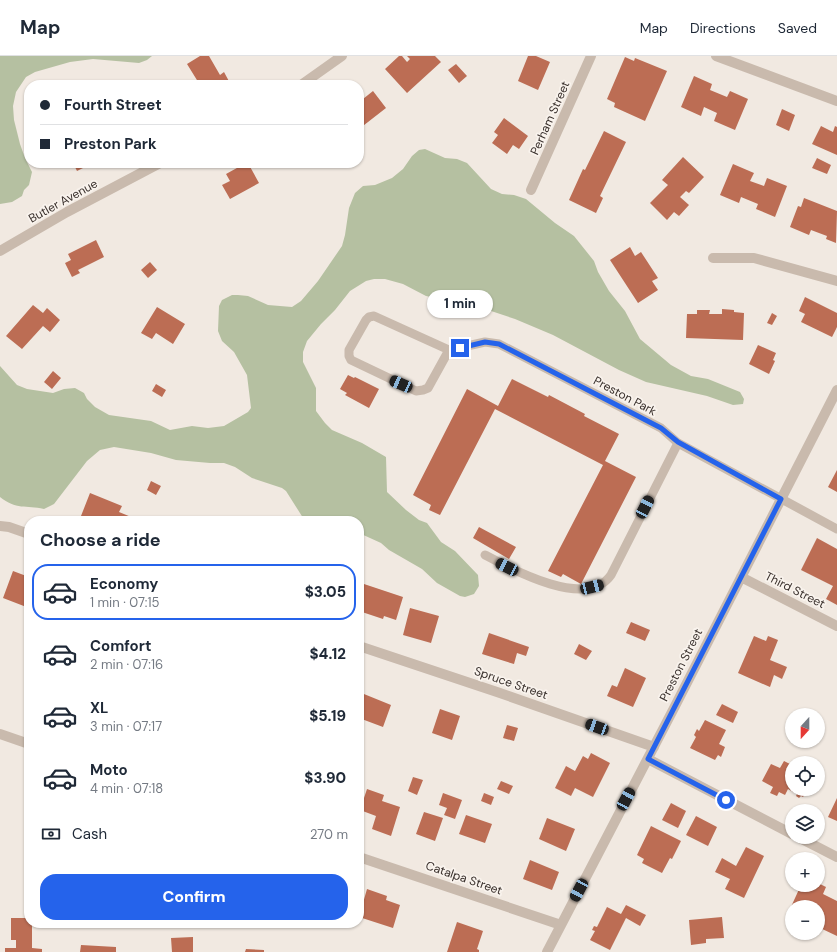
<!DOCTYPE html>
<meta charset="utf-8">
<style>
body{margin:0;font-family:"DM Sans",sans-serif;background:#f6f6f7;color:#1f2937;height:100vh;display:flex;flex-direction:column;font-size:15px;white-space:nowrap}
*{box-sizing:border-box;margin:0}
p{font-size:13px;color:#747a83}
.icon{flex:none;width:22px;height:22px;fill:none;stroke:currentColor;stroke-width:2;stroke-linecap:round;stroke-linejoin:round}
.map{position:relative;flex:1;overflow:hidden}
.side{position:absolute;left:24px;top:460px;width:340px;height:412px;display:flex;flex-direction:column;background:#fff;border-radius:16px;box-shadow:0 1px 3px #0004}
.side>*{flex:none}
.top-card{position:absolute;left:24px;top:24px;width:340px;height:88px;border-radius:16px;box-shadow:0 1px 3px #0004;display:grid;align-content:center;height:88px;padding:0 16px;background:#fff}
.needle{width:26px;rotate:201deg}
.controls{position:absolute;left:785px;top:652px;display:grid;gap:8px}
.controls a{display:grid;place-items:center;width:40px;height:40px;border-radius:50%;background:#fff;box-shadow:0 1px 3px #0004;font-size:20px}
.end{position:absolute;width:18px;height:18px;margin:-9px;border:5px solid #2563eb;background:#fff;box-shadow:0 0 0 2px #fff}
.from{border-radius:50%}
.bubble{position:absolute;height:28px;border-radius:14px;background:#fff;box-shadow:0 1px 3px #0004;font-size:13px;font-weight:800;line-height:28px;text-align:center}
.car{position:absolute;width:12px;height:24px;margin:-12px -6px;border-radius:5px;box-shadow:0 0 3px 1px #0007;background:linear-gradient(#222 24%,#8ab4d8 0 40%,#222 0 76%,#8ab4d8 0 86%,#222 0)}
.top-card b{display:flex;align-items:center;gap:14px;height:38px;font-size:15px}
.top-card b+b{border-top:1px solid #e0e1e3}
.top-card i{width:10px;height:10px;background:#1f2937}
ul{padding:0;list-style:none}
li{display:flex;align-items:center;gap:12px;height:56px;margin:0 8px 6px;padding:0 8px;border:2px solid transparent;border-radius:16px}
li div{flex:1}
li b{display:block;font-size:15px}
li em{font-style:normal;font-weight:800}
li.active{border-color:#2563eb}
li>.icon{width:36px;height:36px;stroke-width:1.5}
h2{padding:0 16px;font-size:18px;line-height:48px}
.pay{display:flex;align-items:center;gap:10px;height:44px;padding:0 16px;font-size:15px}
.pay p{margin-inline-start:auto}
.action{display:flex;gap:8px;margin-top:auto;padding:8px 16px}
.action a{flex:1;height:46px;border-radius:16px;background:#2563eb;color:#fff;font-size:16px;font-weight:800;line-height:46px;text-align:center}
header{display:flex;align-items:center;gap:24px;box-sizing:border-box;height:56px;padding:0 20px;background:#fff;border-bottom:1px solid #e0e1e3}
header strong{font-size:19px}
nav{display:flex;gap:22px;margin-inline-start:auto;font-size:14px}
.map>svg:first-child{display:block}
</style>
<header>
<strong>Map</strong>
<nav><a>Map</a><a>Directions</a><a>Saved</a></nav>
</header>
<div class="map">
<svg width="837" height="896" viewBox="0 0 837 896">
<rect width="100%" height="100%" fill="#f1e9e1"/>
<!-- green -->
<path fill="#b5c0a1" d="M0,0H152L147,4L139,7L93,3L70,6L35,16L26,21L16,36L13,50L14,64L20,88L25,102L32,116L29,129L24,134L22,140L12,146L0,148Z
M425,93L445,102L457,103L467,107L491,133L502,138L514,139L526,143L555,167L574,180L594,205L598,216L609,235L625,255L640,283L671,309L691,320L708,323L740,336L744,343L743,348L733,349L707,340L646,326L619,314L553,279L515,263L482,252L462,249L446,244L426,240L403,228L385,223H374L366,225L350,235L335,254L321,268L307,285L303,296V306L316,332V355L325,367L332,374L362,387L386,401L387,436L406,454L419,464L427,467L441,486L455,495L478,519L479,530L474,538L465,541L460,540L437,527L422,513L389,494L381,487L359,477V465H305L286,435L282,432L252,422L235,411L224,407H210L176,404L151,397L114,391L100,394L87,405L54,448L44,453C26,449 16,454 0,441V310L17,329L27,333L53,337L64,333L75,332L84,337L87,343L95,351L109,359L151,365L170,374L192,370L208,372L224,370L248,356L251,352L247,319L234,296L222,285L218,275L219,250L222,244L232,239H238L248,240L268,249L292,251L301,245L318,225L342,190L345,179L349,152L355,137L363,130L375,129L392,122L403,113L412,100L419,94Z"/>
<!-- building -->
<path fill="#bc6d54" d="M200,0H209L220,19L224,16L231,29H200L187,8Z
M399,0H402L407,6L410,3L407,0H435L441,6L407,37L385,13Z
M528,0H536L550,6L538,34L518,25Z
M625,1L634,5L635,2L667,15L645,65L614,51L615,47L607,43Z
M456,8L467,20L459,27L448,14Z
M694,20L712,28L710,34L727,41L730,35L748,43L735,74L714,65L717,57L704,51L701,60L681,51Z
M373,35L386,52L359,73V39L360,38L363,43Z
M782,53L795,59L789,75L776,69Z
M504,62L528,80L519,93L513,89L507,98L492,87L498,79L494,76Z
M821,70L833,76L835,70L837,71V99L812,88Z
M604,75L626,86L600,140L603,142L596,157L569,144L583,113L585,114Z
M683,101L704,121L689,137L686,135L680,141L689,149L679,160L674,156L667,164L650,147L668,129L662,124Z
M817,102L831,109L827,118L812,112Z
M73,107H93L77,115Z
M246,107H248L259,127L230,143L222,129L230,125L226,118Z
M733,108L754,117L750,125L764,130L767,122L787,130L775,161L756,153L758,148L741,141L739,147L720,139Z
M804,142L837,155L836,187L826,183L827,180L811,174L809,179L790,171L798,150L801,151Z
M96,184L104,201L78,214L80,217L72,221L65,207L71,204L68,198Z
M630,191L635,200L641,196L658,222L652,225L658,234L638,247L610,204Z
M150,206L157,214L148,222L141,214Z
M805,241L837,257V271L832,281L801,266L805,258L799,255Z
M33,249L43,257L47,252L60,264L50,276L43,270L22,293L6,280Z
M157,251L185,268L173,288L156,277L152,283L141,277Z
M722,253L734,254V256L744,257L743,284L686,282L687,258H697V254H710L709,258H722Z
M772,257L777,260L772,269L767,267Z
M758,289L776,297L773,304L775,305L769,318L749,308Z
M53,315L61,322L52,333L44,326Z
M348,319L354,322L355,321L379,333L369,352L345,339L347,337L340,333Z
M512,323L548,341L549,339L585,358L584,360L619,378L605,405L636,421L581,528L563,518L561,521L548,515L603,409L495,353L440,459L429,454L431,449L413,439L467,333L498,350Z
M156,328L166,334L162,341L152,335Z
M837,414V436L828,431Z
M151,425L161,430L156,439L147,434Z
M90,437L122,450L119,456L136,463L135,465H93L81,460Z
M479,471L516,491L509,503L473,482Z
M817,482L837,493V549L826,543L833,530L801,514Z
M13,515L29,521V552L3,542Z
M361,527L403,541L396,564L384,560L383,563L359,555V532Z
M410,552L439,560L431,587L403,579Z
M631,566L650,574L645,585L626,577Z
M489,577L529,591L526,600L517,597L514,608L482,598Z
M754,580L766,585L768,580L778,584L770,604L787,611L782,623L774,619L770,631L738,617Z
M579,588L592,595L586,604L574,598Z
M625,612L646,622L633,651L607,640L612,629L617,631Z
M359,636L391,649L383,671L359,662Z
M722,648L738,656L733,667L716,659Z
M440,653L460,660L452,684L432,677Z
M705,664L726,674L719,688L725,691L721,701L718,699L715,704L690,692L696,681L694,679L697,673L699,675Z
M507,669L518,672L514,685L503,682Z
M591,697L610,707L593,741L575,732L571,740L555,732L566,710L575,715L583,700L588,703Z
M784,705L792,709V733H808L803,741L801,740L799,742L796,740L797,738L788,733L785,739L779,736L777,740L770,737L773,731L762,725L771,708L780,712Z
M413,721L423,724L417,739L408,735Z
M501,725L513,730L509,738L497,733Z
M367,733L384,739L382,745L400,751L391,780L372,773L376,760L360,754Z
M443,737L462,744L455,763L444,759L447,752L439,749Z
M484,737L494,741L491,749L481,745Z
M837,742V765L828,761Z
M671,747L686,755L678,772L662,764Z
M424,756L443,762L435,785L416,778Z
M466,759L492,768L485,787L459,778Z
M696,760L717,771L708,790L686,779Z
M547,762L575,773L566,795L539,783Z
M651,770L681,785L672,803L670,802L662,817L642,807L644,803L637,799Z
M746,791L764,800L744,842L725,833L730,823L715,816L722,802L736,810Z
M530,804L559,816L552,834L523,823Z
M818,827L826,831L823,838L837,845V880L818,871V851H792V854L790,853L801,829H818Z
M367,833L387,840L386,844L400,849L393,872L359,861Z
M626,849L646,859L640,870L626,862L610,894L590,884L595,875L592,874L594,870L597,871L607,851L621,858Z
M722,861L724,882L706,883V887L691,889L689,864Z
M11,862H29V867H32V892L42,893V896H5V892H16V884H11Z
M457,866L483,875L477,893L479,894V896H447Z
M193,881V896H172L171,882Z
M81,889L116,891V896H80Z
M246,893L264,894V896H245Z"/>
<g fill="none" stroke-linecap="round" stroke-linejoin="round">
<!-- lane -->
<path stroke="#c9baad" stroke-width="9" d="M374,260L449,294L428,332L423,334L416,335L351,304L349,300V294L366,264L369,261Z
M449,294L485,286L499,288L661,372L678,387L837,473
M485,499C513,514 587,554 611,519L678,387"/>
<!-- street -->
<path stroke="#c9baad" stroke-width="10" d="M716,0L837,45
M301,29L342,0
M531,134L591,0
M0,195L67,156L160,107
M713,202H754L837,225
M0,470L9,471L29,478
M741,521L837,570
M359,590L497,636L654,691
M0,678L29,688
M648,703L792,778
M798,781L837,801
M359,801L561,869
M547,896L673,654L837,334"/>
</g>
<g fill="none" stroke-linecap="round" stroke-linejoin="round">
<!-- route -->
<path stroke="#2563eb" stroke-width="5" d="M460,292L485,286L499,288L661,372L678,386L781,443L648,703L726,744"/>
</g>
<g text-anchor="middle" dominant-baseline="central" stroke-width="3.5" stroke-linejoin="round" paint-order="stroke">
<!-- street labels -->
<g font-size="12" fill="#382f2b" stroke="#f9f3ed">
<text transform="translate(550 62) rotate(-66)">Perham Street</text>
<text transform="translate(63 145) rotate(-29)">Butler Avenue</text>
<text transform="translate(625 340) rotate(28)">Preston Park</text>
<text transform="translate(795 534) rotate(27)">Third Street</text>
<text transform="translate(681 609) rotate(-63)">Preston Street</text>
<text transform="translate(511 627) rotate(19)">Spruce Street</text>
<text transform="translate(464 822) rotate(19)">Catalpa Street</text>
</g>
</g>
</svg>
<div class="controls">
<a><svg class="needle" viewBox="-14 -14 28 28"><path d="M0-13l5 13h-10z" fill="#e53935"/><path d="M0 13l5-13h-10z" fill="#747a83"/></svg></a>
<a><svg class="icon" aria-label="locate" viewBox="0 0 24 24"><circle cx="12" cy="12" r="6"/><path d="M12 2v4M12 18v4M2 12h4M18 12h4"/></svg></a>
<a><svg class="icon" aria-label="layers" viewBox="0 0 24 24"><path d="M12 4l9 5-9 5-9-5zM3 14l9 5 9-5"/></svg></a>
<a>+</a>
<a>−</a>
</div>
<i class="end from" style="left:726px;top:744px"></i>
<i class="end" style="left:460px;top:292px"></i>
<div class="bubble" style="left:427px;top:234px;width:66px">1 min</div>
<i class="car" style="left:401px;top:328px;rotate:294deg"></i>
<i class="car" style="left:645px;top:451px;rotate:27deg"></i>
<i class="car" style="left:507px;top:511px;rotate:297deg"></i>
<i class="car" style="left:592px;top:531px;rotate:76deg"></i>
<i class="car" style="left:597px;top:671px;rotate:290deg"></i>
<i class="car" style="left:626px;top:743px;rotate:28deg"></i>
<i class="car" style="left:579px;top:834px;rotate:208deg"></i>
<div class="top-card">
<b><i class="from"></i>Fourth Street</b>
<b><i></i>Preston Park</b>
</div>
<section class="side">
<h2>Choose a ride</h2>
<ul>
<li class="active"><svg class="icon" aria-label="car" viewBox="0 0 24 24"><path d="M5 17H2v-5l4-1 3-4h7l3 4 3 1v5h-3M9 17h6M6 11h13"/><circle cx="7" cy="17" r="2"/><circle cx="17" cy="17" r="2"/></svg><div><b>Economy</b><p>1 min · 07:15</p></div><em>$3.05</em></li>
<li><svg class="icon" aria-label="car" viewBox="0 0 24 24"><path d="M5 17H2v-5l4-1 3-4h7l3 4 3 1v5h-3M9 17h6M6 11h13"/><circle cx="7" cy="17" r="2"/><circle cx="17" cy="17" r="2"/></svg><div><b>Comfort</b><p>2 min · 07:16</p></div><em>$4.12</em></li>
<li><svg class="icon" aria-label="car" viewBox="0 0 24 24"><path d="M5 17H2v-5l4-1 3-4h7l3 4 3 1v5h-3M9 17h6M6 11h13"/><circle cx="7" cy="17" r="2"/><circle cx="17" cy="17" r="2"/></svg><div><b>XL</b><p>3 min · 07:17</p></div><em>$5.19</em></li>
<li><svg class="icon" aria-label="car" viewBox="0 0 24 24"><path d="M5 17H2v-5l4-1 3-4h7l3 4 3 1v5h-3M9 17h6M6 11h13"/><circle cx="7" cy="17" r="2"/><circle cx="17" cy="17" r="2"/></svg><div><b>Moto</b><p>4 min · 07:18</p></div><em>$3.90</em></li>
</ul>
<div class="pay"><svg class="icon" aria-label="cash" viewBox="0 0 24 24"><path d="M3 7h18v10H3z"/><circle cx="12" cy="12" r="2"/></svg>Cash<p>270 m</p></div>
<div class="action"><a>Confirm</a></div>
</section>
</div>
